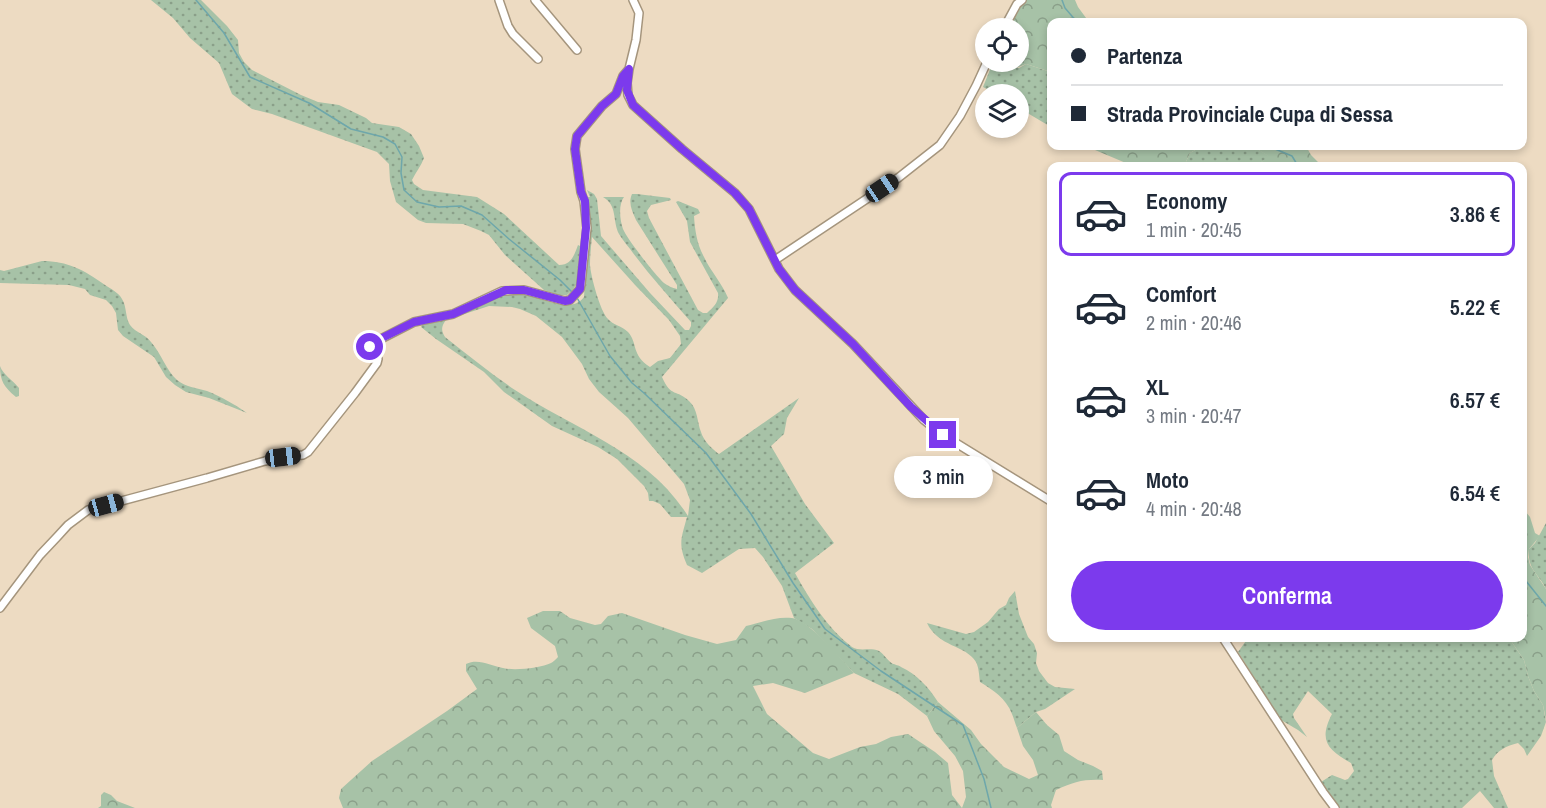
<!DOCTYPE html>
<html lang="it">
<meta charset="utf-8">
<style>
body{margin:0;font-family:"Archivo Narrow",sans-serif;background:#f2f2f3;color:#1f2937;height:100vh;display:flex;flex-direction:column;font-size:22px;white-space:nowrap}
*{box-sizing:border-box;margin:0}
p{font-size:20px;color:#747a83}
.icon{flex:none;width:33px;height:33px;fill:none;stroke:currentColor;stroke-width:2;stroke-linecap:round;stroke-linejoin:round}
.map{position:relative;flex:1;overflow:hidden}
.sheet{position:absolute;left:1047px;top:162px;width:480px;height:480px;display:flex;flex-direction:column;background:#fff;border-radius:12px;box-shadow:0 3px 9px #0003}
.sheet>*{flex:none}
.guide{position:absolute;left:1047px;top:18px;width:480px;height:132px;border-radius:12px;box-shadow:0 3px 9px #0003;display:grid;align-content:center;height:132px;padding:0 24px;background:#fff}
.buttons{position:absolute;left:975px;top:18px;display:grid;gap:12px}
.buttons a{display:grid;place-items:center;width:54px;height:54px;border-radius:50%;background:#fff;box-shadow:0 3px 9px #0003;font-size:30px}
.end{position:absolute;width:27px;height:27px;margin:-14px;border:8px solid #7c3aed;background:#fff;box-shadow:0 0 0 3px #fff}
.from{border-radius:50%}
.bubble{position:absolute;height:42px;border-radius:21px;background:#fff;box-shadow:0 3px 9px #0003;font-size:20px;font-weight:600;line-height:42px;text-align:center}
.car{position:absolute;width:18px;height:36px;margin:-18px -9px;border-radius:8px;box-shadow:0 0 4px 2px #0007;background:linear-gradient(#222 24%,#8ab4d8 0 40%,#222 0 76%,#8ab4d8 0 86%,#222 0)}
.guide b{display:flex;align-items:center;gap:21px;height:57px;font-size:22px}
.guide b+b{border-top:2px solid #e0e1e3}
.guide i{width:15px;height:15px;background:#1f2937}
ul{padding:10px 0 0;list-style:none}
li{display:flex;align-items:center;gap:18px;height:84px;margin:0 12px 9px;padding:0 12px;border:3px solid transparent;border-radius:12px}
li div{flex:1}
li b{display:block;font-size:22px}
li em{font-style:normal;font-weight:600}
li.current{border-color:#7c3aed}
li>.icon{width:54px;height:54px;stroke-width:1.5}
.button{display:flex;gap:12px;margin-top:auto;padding:12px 24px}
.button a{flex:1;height:69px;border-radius:36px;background:#7c3aed;color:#fff;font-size:24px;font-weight:600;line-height:69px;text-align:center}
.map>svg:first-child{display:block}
</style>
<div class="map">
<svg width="1546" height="808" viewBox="0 0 1546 808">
<defs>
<pattern id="grass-dots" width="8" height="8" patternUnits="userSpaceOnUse" patternTransform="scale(1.5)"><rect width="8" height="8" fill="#a7c2a7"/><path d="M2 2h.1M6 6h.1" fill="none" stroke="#8a9f89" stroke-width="1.8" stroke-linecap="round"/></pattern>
<pattern id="forest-crowns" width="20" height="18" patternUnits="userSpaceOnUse" patternTransform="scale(1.5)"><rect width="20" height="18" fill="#a7c2a7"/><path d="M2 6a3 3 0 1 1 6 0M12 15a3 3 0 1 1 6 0" fill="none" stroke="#8a9f89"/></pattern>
</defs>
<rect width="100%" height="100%" fill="#eddbc2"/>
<!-- grass -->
<path fill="url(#grass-dots)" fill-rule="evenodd" d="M151,0H201L227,26L238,40L239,53L244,62L252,70L301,95L318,102L339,105L366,118L372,123L399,127L411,134L419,146L424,158C421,166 416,172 412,180L414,184L423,190L477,197L504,214L559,265C571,265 574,256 578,245L580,246L577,283L573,290L567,295H559L544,290L505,255L489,235L481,231L463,224L426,223L418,220L396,202L390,181L389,164L377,152L272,114L252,109L232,94L219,63L190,38L173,18Z
M993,62H1002L1004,65L1019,68L1026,64L1051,72V127L1019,108L1018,94H996L983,87Z
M1224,146L1254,147L1269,156C1256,172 1241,156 1227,166H1184L1190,153L1197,149Z
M587,190L594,194L597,199L601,236L650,293L685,330H689L691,326V322C671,299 651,277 633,253C629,247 623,241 619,234C612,220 618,206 603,197H624C618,205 620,220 623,229C627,239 656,276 664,283C668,286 672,288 677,289V285L636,220C632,211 628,203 632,194H637L670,198L671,200L651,205L647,211L649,218L698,310L703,313H707C713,307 719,303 718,293L690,242L687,221L676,202L678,201L698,209L700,213L694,216C695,231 697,244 704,257C711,272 722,283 728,298L662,377C671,398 677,389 689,401C698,409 697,422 701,432C703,440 712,449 719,454L799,398L787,418L784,434L771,446L805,504L834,543L795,573C810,600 827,628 852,647C860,652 870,647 879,651C884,654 887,660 893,664C894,664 900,666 901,667C917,674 929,688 938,702L927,716L898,694L854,673L812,629L794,618L782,586L763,557L755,548L739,549L702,573L687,565C678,544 681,539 687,517H671L660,504L653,501H649L648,493L644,486L617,459L598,447L552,426L504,392L484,372L436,339L421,327L423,323C438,321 462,314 476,308C490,302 502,291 519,293C537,295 570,316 584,297L589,222L586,197H590ZM592,237L636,286L669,320L680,336L681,344L670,358L658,361L650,367C631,355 638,343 628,332C622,326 613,325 608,319C600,311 591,277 590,265C590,256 591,246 592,237ZM489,306L512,307L520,309L536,316L562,337L582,364L589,379L599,392L628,418L684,484L690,500L688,516C647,451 575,430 515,390C491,374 468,355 445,337C441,330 441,327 446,320Z
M42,261C68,261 84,270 105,285C111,289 119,293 122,299C127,307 125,317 130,325C136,333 145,334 151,342C161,353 166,370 177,380C185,387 197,388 207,391C222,397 234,404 247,413L209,398L186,392L175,385L166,377L154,357L123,336L118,330L116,313L112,306L106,300L90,295L85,289L69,285L0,283V270L4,271Z
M0,366C3,375 13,380 19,388V396L16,397C4,387 0,381 0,366Z
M1546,523V589C1538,573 1527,569 1529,549L1535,543Z
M1015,591L1019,614L1028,637L1034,644L1037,653L1036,663L1039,671L1048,683L1055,687L1075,689L1045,709L1036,712L1017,728C1015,723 1014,719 1012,714C1006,698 993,690 980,682C979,675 979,668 976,662C966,645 938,647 927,623L966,634L974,632L988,622L999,609L1006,605L1009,598Z
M1248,638H1509L1524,660L1528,676L1534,691L1543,705L1546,722L1541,736L1527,756L1524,749L1518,743C1506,746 1498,750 1492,760L1494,776L1508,808H1494L1480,791L1462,808H1339L1334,803L1321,782L1332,775L1345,780L1348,779L1354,771L1351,763C1328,750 1318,741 1332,714L1308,691L1293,714L1294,718L1307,737L1298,730L1281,720L1238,652Z"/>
<!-- forest -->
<path fill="url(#forest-crowns)" d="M1026,0H1075L1078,7L1089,22H1052L1051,72L1026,64L1011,70L1004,65L1002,62H1018V28H1009L1022,4Z
M1099,146H1224L1210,148L1204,152L1197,149L1190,153L1184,166H1133L1095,150Z
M1241,146H1306L1311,155L1322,166H1227C1242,156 1256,172 1268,156L1254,147Z
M1523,511H1525L1530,517L1535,533L1540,536L1529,549L1528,557L1530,565L1546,589V720L1543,705L1534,691L1528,676L1524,660L1509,638H1522Z
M543,611H560L570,618L595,625L601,624L608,616L622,613L685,635L717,644L736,640L746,626C760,623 776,616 792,618C809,620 842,660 854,673L805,693L773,683L753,686L767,714L813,753L829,759L860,747L876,744L891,737L908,734L935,752L948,763L952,795L962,808L966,797L963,771L955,756L934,731L927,716L938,702L971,730L981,744L1004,767L1029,779L1038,775L1033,760L1023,746L1017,728L1036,712L1047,725L1059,735L1064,751L1078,760L1093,766L1102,771L1103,780C1084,779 1073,782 1056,790L1051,805L1052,808H343L339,798L341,789L372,761L447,711L477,689L466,671V664C479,658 490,666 503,668C514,671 541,668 551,663C553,662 556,659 558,657L555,646L531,628L527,618Z
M104,792L111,795L117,801L135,808H98L101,806V795Z"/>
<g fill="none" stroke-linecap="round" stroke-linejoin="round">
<!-- stream -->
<path stroke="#6ea7ab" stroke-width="1.5" d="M196,0L224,33L250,77L309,103L351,129L383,137L395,144L402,157L401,173L404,190L417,202L439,207L461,206L482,215L509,239L560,280L573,293
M1062,0L1065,8L1077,22
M1268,146L1292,156L1298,166
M576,296L610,356L632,383L644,393L706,453L751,514L793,583L825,629L881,671L963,725L984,779L991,808
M1522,576L1546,606"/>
<!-- minor casing -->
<g stroke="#a5957d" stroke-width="10">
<path id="minor" d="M499,0L508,26L513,34L538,59
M535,0L577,50
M633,0L639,13L636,40L629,69L627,83L628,95L633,105L682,149L735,193L749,209L779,269L795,290L853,344L924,420L943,435L1052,502
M1004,28L1017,4L1022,0
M775,260L898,178L940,145L960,116L976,86L987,62
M0,608L40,555L57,537L68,525L88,510L207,478L265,461L283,457L303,455L308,452L355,393L377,363L378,359L370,347V344L373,343L414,322L453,314L502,291L524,290L565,301L570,300L580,289L581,284L587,228L584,201L581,192L575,149L577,136L602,106L616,94L623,76L629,69
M1223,638L1323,792L1335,808"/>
</g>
<!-- minor -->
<use href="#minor" stroke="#fff" stroke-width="7"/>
</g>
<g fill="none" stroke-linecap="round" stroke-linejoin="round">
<!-- route -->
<path stroke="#7c3aed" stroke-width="8" d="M370,347V344L414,322L453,314L506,290H524L565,301L570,300L580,289L586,228L585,201L581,192L575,149L577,136L602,106L616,94L623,76L629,69L627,90L633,105L682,149L735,193L749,209L779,269L795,290L853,344L911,407L943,435"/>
</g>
</svg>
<div class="buttons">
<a><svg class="icon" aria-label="locate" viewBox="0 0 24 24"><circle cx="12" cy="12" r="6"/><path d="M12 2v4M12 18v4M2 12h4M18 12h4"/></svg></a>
<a><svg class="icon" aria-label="layers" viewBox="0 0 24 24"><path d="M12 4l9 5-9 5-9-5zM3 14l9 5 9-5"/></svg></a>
</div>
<i class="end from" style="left:370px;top:347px"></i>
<i class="end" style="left:943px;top:435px"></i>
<div class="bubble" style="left:894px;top:456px;width:99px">3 min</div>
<i class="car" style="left:882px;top:188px;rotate:56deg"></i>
<i class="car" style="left:283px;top:457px;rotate:83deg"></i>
<i class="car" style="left:106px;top:505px;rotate:75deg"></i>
<div class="guide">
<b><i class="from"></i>Partenza</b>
<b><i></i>Strada Provinciale Cupa di Sessa</b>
</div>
<section class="sheet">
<ul>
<li class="current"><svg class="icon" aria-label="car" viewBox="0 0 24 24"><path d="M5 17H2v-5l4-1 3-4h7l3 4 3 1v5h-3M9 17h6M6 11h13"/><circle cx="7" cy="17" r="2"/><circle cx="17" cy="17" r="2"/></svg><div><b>Economy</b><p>1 min · 20:45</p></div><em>3.86 €</em></li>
<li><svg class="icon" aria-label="car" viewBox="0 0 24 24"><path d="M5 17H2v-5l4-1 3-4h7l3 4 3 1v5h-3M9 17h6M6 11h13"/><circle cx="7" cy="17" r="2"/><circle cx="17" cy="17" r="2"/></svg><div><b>Comfort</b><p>2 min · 20:46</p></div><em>5.22 €</em></li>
<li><svg class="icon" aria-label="car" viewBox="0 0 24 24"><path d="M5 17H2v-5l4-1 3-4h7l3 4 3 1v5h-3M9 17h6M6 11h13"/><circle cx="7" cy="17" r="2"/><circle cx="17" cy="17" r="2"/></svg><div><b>XL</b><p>3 min · 20:47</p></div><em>6.57 €</em></li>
<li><svg class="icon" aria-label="car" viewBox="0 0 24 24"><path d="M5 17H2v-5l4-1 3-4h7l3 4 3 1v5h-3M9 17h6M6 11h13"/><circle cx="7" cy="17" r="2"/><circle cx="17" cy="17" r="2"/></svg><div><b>Moto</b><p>4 min · 20:48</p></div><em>6.54 €</em></li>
</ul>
<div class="button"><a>Conferma</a></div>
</section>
</div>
